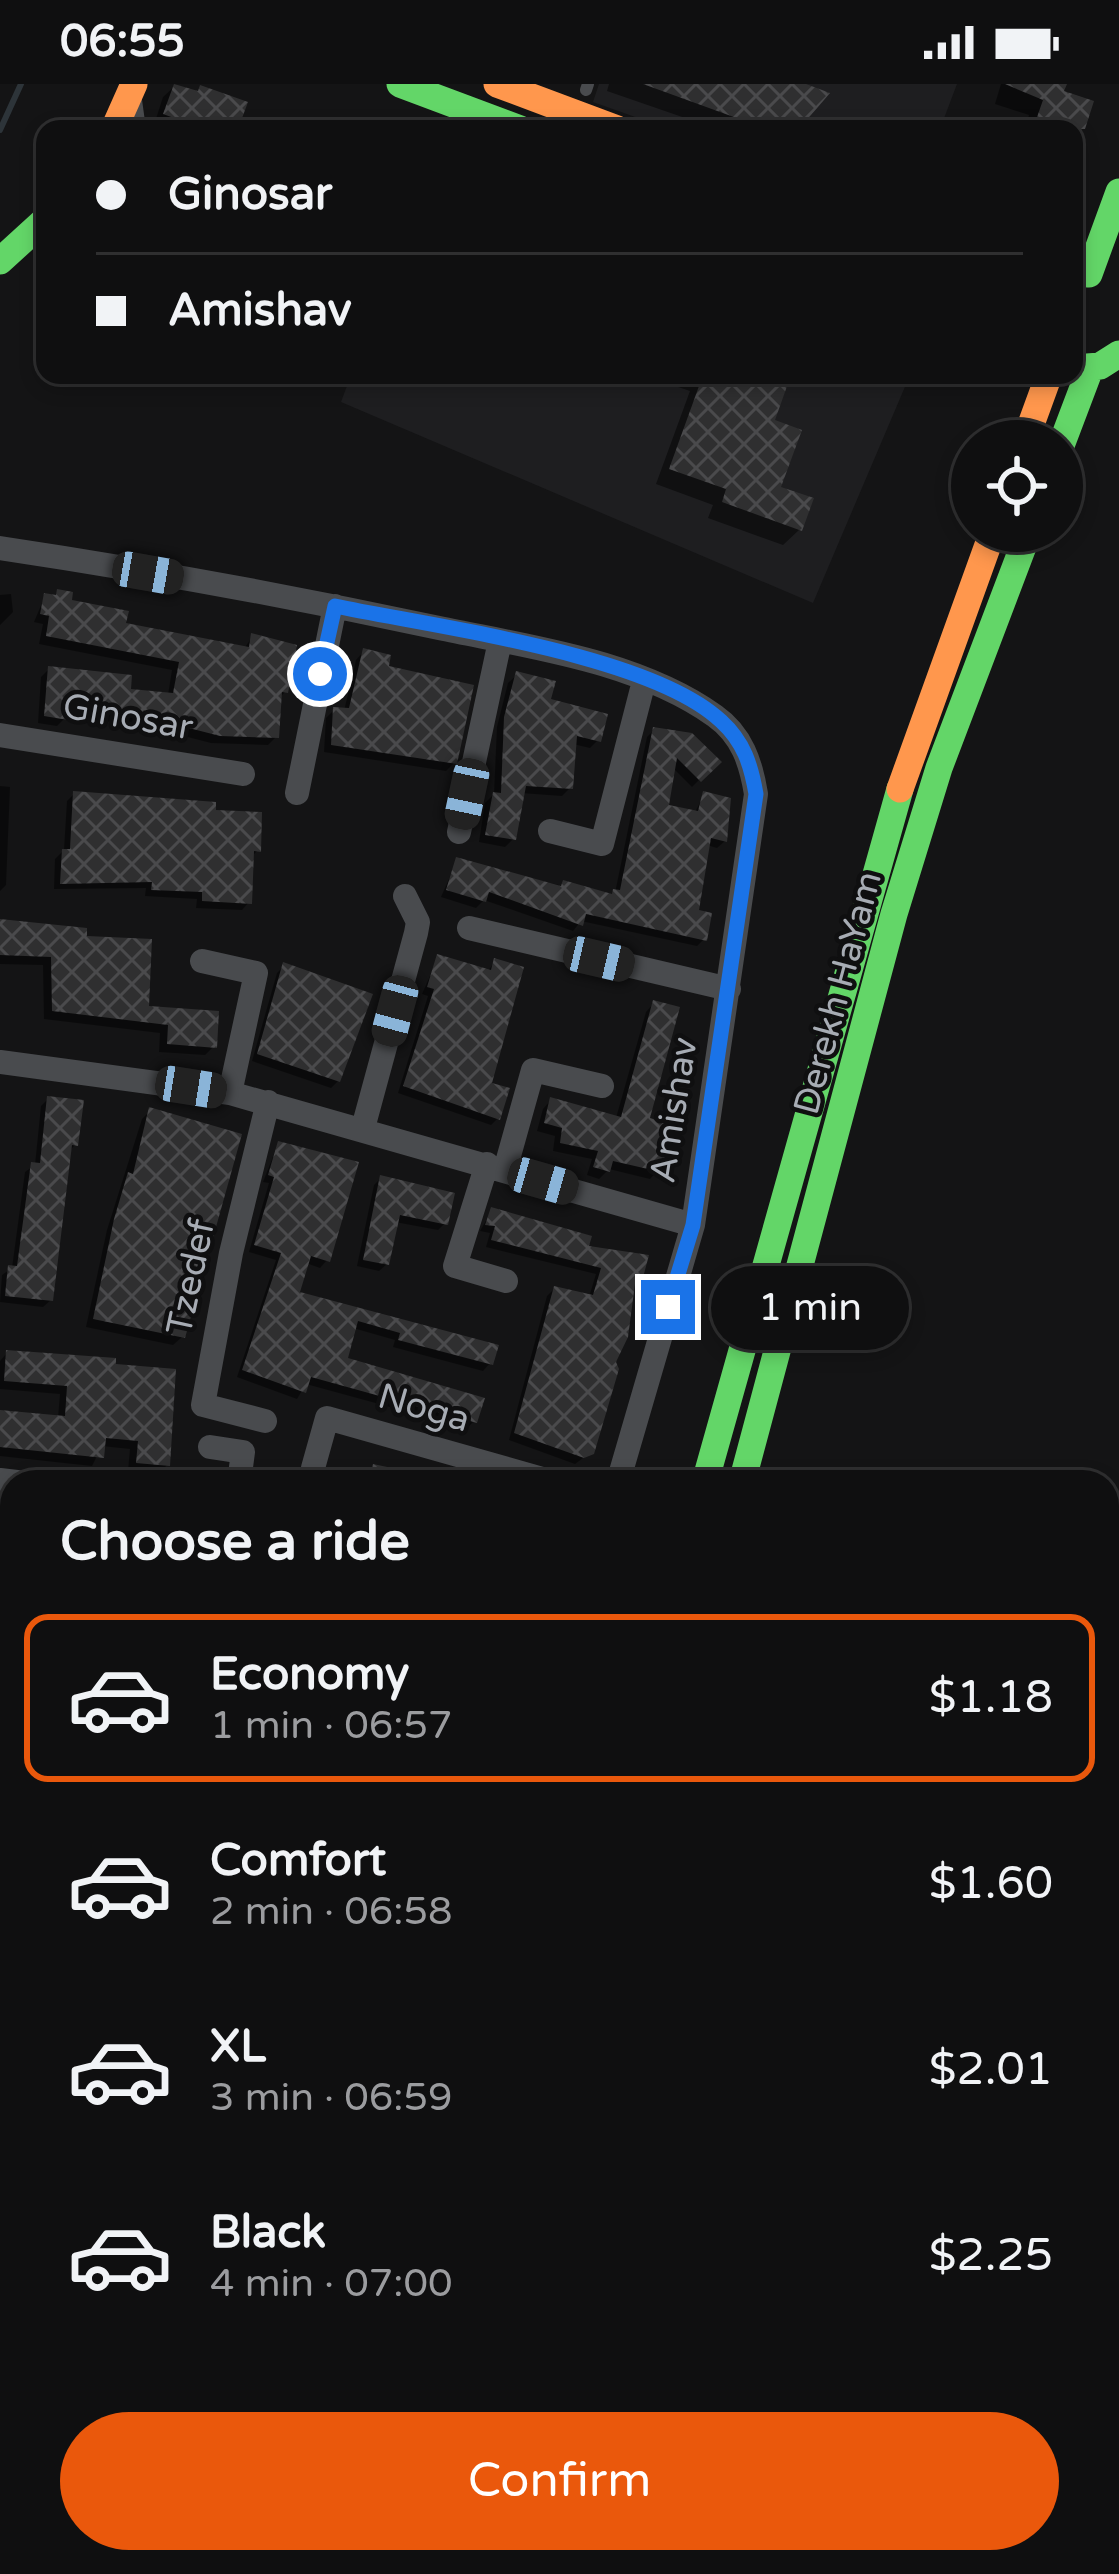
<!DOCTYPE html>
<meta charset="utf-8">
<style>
body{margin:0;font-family:"Varela Round",sans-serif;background:#1d1d1e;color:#f1f3f6;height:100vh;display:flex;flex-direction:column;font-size:45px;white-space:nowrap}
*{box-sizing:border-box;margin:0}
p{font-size:39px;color:#9b9c9f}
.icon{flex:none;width:66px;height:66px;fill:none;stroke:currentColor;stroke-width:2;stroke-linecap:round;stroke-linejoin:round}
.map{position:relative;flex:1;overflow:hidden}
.details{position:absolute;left:0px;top:1386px;width:1119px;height:1104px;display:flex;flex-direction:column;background:#0f0f10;border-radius:36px 36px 0 0;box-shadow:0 6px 18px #0003,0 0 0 3px #2f2f30}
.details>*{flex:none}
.guide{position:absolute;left:36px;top:36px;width:1047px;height:264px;border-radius:24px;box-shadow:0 6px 18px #0003,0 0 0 3px #2f2f30;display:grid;align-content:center;height:264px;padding:0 60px;background:#0f0f10}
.controls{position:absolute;left:951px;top:336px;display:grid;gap:24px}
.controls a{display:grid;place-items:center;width:132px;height:132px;border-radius:50%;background:#0f0f10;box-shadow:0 6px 18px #0003,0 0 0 3px #2f2f30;font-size:60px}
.end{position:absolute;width:54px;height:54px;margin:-27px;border:15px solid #1a73e8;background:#fff;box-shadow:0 0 0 6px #fff}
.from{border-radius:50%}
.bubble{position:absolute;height:84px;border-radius:42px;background:#0f0f10;box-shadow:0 6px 18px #0003,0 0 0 3px #2f2f30;font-size:39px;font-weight:600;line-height:84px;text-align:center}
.car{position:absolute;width:36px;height:72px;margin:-36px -18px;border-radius:15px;box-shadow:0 0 9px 3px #0007;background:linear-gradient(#222 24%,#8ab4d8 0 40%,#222 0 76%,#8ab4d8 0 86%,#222 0)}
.guide b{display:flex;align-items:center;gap:42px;height:114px;font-size:45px}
.guide b+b{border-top:3px solid #2f2f30}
.guide i{width:30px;height:30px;background:#f1f3f6}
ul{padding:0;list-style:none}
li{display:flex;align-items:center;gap:36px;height:168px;margin:0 24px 18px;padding:0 36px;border:6px solid transparent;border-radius:24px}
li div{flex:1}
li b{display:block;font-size:45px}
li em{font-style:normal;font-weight:600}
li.current{border-color:#ea580c}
li>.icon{width:108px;height:108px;stroke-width:1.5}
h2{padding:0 60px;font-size:54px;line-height:144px}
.action{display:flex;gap:24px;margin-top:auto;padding:24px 60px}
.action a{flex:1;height:138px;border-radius:72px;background:#ea580c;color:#fff;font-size:48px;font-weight:600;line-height:138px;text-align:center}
.status{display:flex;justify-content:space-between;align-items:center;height:84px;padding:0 60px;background:#0f0f10;direction:ltr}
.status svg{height:33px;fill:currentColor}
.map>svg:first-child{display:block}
</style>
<div class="status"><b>06:55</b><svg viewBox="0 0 49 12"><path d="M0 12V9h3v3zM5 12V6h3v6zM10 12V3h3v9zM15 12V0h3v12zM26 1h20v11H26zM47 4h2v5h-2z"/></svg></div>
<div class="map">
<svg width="1119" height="2490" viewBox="0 0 1119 2490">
<defs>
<pattern id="park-dots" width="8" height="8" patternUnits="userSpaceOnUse" patternTransform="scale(3)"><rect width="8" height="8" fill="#1f251f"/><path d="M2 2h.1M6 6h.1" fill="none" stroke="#3d423d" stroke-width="1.8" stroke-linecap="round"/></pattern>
<pattern id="building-cross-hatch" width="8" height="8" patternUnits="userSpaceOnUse" patternTransform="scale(3)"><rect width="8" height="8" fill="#2f2f30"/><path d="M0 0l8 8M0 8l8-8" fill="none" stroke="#4a4a4c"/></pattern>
</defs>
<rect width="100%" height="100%" fill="#141415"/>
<!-- built -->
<path fill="#1e1e20" d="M599,0H957L940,45H669L593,18Z
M351,291H910L813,519L341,318Z"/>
<!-- park -->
<path fill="url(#park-dots)" d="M0,2368H12V2478H98L97,2490H0Z"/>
<!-- shadow -->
<path fill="#0007" d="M609,0H798L795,45H717L607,7Z
M1001,0H1063L1061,9L1090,19L1074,67V45H1025L1029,31L995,20Z
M175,2L235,45L154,41L163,13Z
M643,291H787L771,338L777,405L799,446L783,461L708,434L713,421L656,400L690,307Z
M11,510L13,528L0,541V511Z
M45,512L123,541L244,565L252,553L285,608L279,614L276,653L268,661L211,659L137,640L65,634L57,642L38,639L41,593L49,585L128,608L168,611L172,586L39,560L43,540L34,538Z
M364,567L385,584L454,679L446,687L324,668L326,634L334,626L344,627L356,576Z
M517,591L598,656L590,664L573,660L570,704L562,712L521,709L514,754L505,763L479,758L485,719L494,710L497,643L508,599Z
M654,646L717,678L692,703L672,683L665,723L694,730L704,711L729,738L725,757L717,764L707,761L696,829L704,855L697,862L581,837L573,847L484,816L476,824L441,813L457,777L609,813L615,809L647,653Z
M0,702L10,703L6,801L0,807Z
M74,710L212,729L258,766L250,774L249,818L242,826L196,824L197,815L145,812L146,804L54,805L55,775L64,766L67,717Z
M0,839L83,855L146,924L214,962L205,971L159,968L160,949L44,935L43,881L0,880Z
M438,874L487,888L495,878L488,1001L498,1034L491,1041L398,1009L428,912L422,910Z
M284,882L338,997L331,1004L252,977L277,889Z
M654,919L647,1036L658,1086L650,1095L609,1085L599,1095L587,1091L592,1075L553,1067L555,1052L537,1047L543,1025L551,1016L616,1034L646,928Z
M48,1015L76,1060L68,1068L51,1216L43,1223L0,1218L2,1191L12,1184L25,1088L35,1081L41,1022Z
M150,1027L182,1253L173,1261L86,1243L107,1146L142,1035Z
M278,1060L327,1176L320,1184L306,1179L297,1210L490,1279L483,1287L393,1263L395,1256L353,1244L344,1276L474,1337L467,1344L306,1300L297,1315L237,1293L276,1176L249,1168L269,1099L263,1098Z
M381,1094L445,1139L438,1146L395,1138L387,1180L379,1187L357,1182L374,1101Z
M492,1126L585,1164L645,1173L626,1220L591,1368L575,1380L509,1356L547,1212L554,1205L589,1213L596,1190L486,1163L490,1149L480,1147Z
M7,1269L113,1277L168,1380L159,1389L128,1387L130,1365L102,1362L92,1382L0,1372V1329L58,1334L60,1310L0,1305V1277Z
M0,1439L12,1440V1467L0,1465Z
M0,1515L12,1516V1644L2,1654Z
M0,1701H5L12,1781L5,1788L8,1826H12V1888L0,1889Z
M1107,1747L1119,1751V1784L1107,1812Z
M1112,1838L1119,1845V1929L1107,1941V1843Z
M0,1966L2,1982L12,1981V2056L0,2057Z
M12,2251V2294L0,2293L4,2259Z
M201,2478H249L235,2490H190Z
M281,2478H326L328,2490H277Z
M334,2478H412L418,2490H349Z
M648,2478H732L737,2481L732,2490H641Z"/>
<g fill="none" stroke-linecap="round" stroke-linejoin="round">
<!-- stream -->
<path stroke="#2d3439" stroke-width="6" d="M0,46L21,0"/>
</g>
<!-- building -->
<path fill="url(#building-cross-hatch)" d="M174,0L198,7L200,1L248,18L238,45H192L193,41L163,30Z
M643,0H806L830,9L799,45H767Z
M1005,0H1067L1064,7L1094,17L1085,45H1045L1047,39L1036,36L1043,16Z
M703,291H791L775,336L802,346L781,403L814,414L802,447L722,418L726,405L669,385Z
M57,505L73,508L72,516L129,527L126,539L249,563L251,549L297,561L288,609L282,608L279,654L220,652L146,633L69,627L68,636L44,632L48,582L132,591L131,605L173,609L179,578L46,552L49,532L40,530L44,509L56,511Z
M363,564L391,571L389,582L474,601L457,680L331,661L333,623L349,624Z
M516,587L556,597L551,615L608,630L601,658L577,652L573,705L526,702L516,756L485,751L493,708L501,709L504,633Z
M653,643L692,649L722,678L701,698L677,674L669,721L698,727L703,707L731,714L727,758L711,754L699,826L712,829L707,857L586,830L583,842L489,808L486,818L446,806L456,773L561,802L563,796L612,810L613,805L620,806Z
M73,707L216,718V726L262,728L261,768L254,767L252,820L202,817V808L151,806L152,798L60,800L62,765H70Z
M0,835L87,844V852L152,855L149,922L219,927L217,964L167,960L168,941L52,927L51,873L0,871Z
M437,870L491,886L494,874L524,883L492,999L510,1004L500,1036L403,1002L434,905L427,903Z
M283,878L373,910L340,998L257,970Z
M653,916L680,923L650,1034L673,1041L661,1088L613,1077L610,1088L593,1083L598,1067L560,1059L562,1044L544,1039L550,1013L621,1033Z
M47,1012L84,1016L78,1062L72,1061L53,1217L5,1212L8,1181L17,1182L31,1078L40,1079Z
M149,1023L242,1050L185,1254L93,1235L114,1135L128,1088L133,1090Z
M278,1057L359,1078L330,1178L311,1172L300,1208L499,1261L493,1281L398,1256L400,1249L358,1237L348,1274L485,1314L477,1339L311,1293L306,1309L242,1286L281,1169L254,1161L274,1093L268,1091Z
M380,1091L455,1109L448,1141L400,1131L389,1181L363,1176Z
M491,1123L592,1152L589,1162L649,1171L641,1201L635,1200L628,1253L616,1278L619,1285L594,1370L584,1374L514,1349L554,1202L593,1211L601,1184L491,1156L495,1142L485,1141Z
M6,1266L116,1274V1280L176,1285L170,1382L136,1379L138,1357L106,1354L104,1374L0,1363V1326L65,1332L67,1302L4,1297Z
M373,1380L425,1391L424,1398H369Z"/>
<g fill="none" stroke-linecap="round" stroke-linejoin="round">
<!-- lane -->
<path stroke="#494b4e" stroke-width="12" d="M586,6L588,0
M136,16L140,45"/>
<!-- street -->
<path stroke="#494b4e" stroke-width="24" d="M0,464C147,486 294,513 439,544C530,563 638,577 715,632C742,651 751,679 756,710L693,1141L618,1398
M0,651L243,690
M297,709L335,522
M550,747L602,760L644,597
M459,748L500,557
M469,844L729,905
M202,877L256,889L230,1009
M0,978L230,1009L693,1141
M363,1044L416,849L418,838L405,812
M487,1080L455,1182L506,1197
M505,1086L533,986L602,1002
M265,1337L203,1321L231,1169L268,1018
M210,1363L243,1368L239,1398
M313,1384L327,1334L553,1398
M0,1396L17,1398
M0,1669H12
M1107,1687L1119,1691
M0,1932L12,1931
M1107,2007L1119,1996
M0,2117H12"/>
<!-- fast -->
<path stroke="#63d668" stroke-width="27" d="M400,0L520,45
M0,177L45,136
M1089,190L1119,108
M1074,284L1100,282L1119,270
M1062,359L1090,285
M705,1398L900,705
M742,1398L894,830L939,684L1029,447
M0,2342H12
M569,2478L574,2490
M950,2490L966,2478
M1024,2490L1041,2478"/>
<!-- slow -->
<path stroke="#ff974d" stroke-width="27" d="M497,0L617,45
M114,45L134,0
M1025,357L1049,291
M900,705L993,447
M1107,2370L1119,2360
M1107,2431L1119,2422
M595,2478L600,2490"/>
</g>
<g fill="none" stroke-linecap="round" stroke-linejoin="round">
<!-- route -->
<path stroke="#1a73e8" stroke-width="15" d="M320,590L335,522C434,543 650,570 721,637C744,658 751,681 756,710L693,1141L668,1223"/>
</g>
<g text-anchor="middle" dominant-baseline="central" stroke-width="9" stroke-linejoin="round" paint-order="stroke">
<!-- street labels -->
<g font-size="36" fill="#a7acb4" stroke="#0f0f10">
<text transform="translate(128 633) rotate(10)">Ginosar</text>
<text transform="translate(838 909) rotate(-75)">Derekh HaYam</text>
<text transform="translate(674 1026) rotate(-81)">Amishav</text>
<text transform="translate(191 1193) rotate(-78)">Tzedef</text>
<text transform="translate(424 1324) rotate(16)">Noga</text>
</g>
</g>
</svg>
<div class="controls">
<a><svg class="icon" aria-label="locate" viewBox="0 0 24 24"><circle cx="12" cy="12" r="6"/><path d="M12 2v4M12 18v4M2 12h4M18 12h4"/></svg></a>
</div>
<i class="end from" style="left:320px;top:590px"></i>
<i class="end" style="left:668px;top:1223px"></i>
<div class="bubble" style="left:711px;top:1182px;width:198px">1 min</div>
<i class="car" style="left:148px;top:489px;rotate:100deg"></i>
<i class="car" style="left:467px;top:710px;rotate:192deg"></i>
<i class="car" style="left:599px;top:875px;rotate:103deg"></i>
<i class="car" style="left:395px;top:927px;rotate:195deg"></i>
<i class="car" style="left:191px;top:1003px;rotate:99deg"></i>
<i class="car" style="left:543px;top:1097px;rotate:106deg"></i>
<div class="guide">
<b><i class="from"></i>Ginosar</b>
<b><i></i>Amishav</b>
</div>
<section class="details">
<h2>Choose a ride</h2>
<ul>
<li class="current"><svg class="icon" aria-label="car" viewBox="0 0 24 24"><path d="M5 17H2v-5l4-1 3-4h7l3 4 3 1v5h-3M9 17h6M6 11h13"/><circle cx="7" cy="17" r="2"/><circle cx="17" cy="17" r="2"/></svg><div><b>Economy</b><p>1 min · 06:57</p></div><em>$1.18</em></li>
<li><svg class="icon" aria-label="car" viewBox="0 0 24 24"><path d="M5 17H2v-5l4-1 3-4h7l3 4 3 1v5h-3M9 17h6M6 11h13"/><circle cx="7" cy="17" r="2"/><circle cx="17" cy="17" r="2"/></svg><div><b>Comfort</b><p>2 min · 06:58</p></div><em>$1.60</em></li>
<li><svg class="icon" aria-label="car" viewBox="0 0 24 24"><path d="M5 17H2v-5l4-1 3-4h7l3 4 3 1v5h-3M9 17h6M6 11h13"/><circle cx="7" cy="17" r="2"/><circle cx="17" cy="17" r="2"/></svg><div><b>XL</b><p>3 min · 06:59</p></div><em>$2.01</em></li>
<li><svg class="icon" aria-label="car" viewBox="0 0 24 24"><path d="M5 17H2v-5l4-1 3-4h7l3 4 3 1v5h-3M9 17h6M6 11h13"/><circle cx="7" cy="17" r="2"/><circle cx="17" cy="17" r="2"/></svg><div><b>Black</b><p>4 min · 07:00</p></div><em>$2.25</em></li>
</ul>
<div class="action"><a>Confirm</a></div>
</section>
</div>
